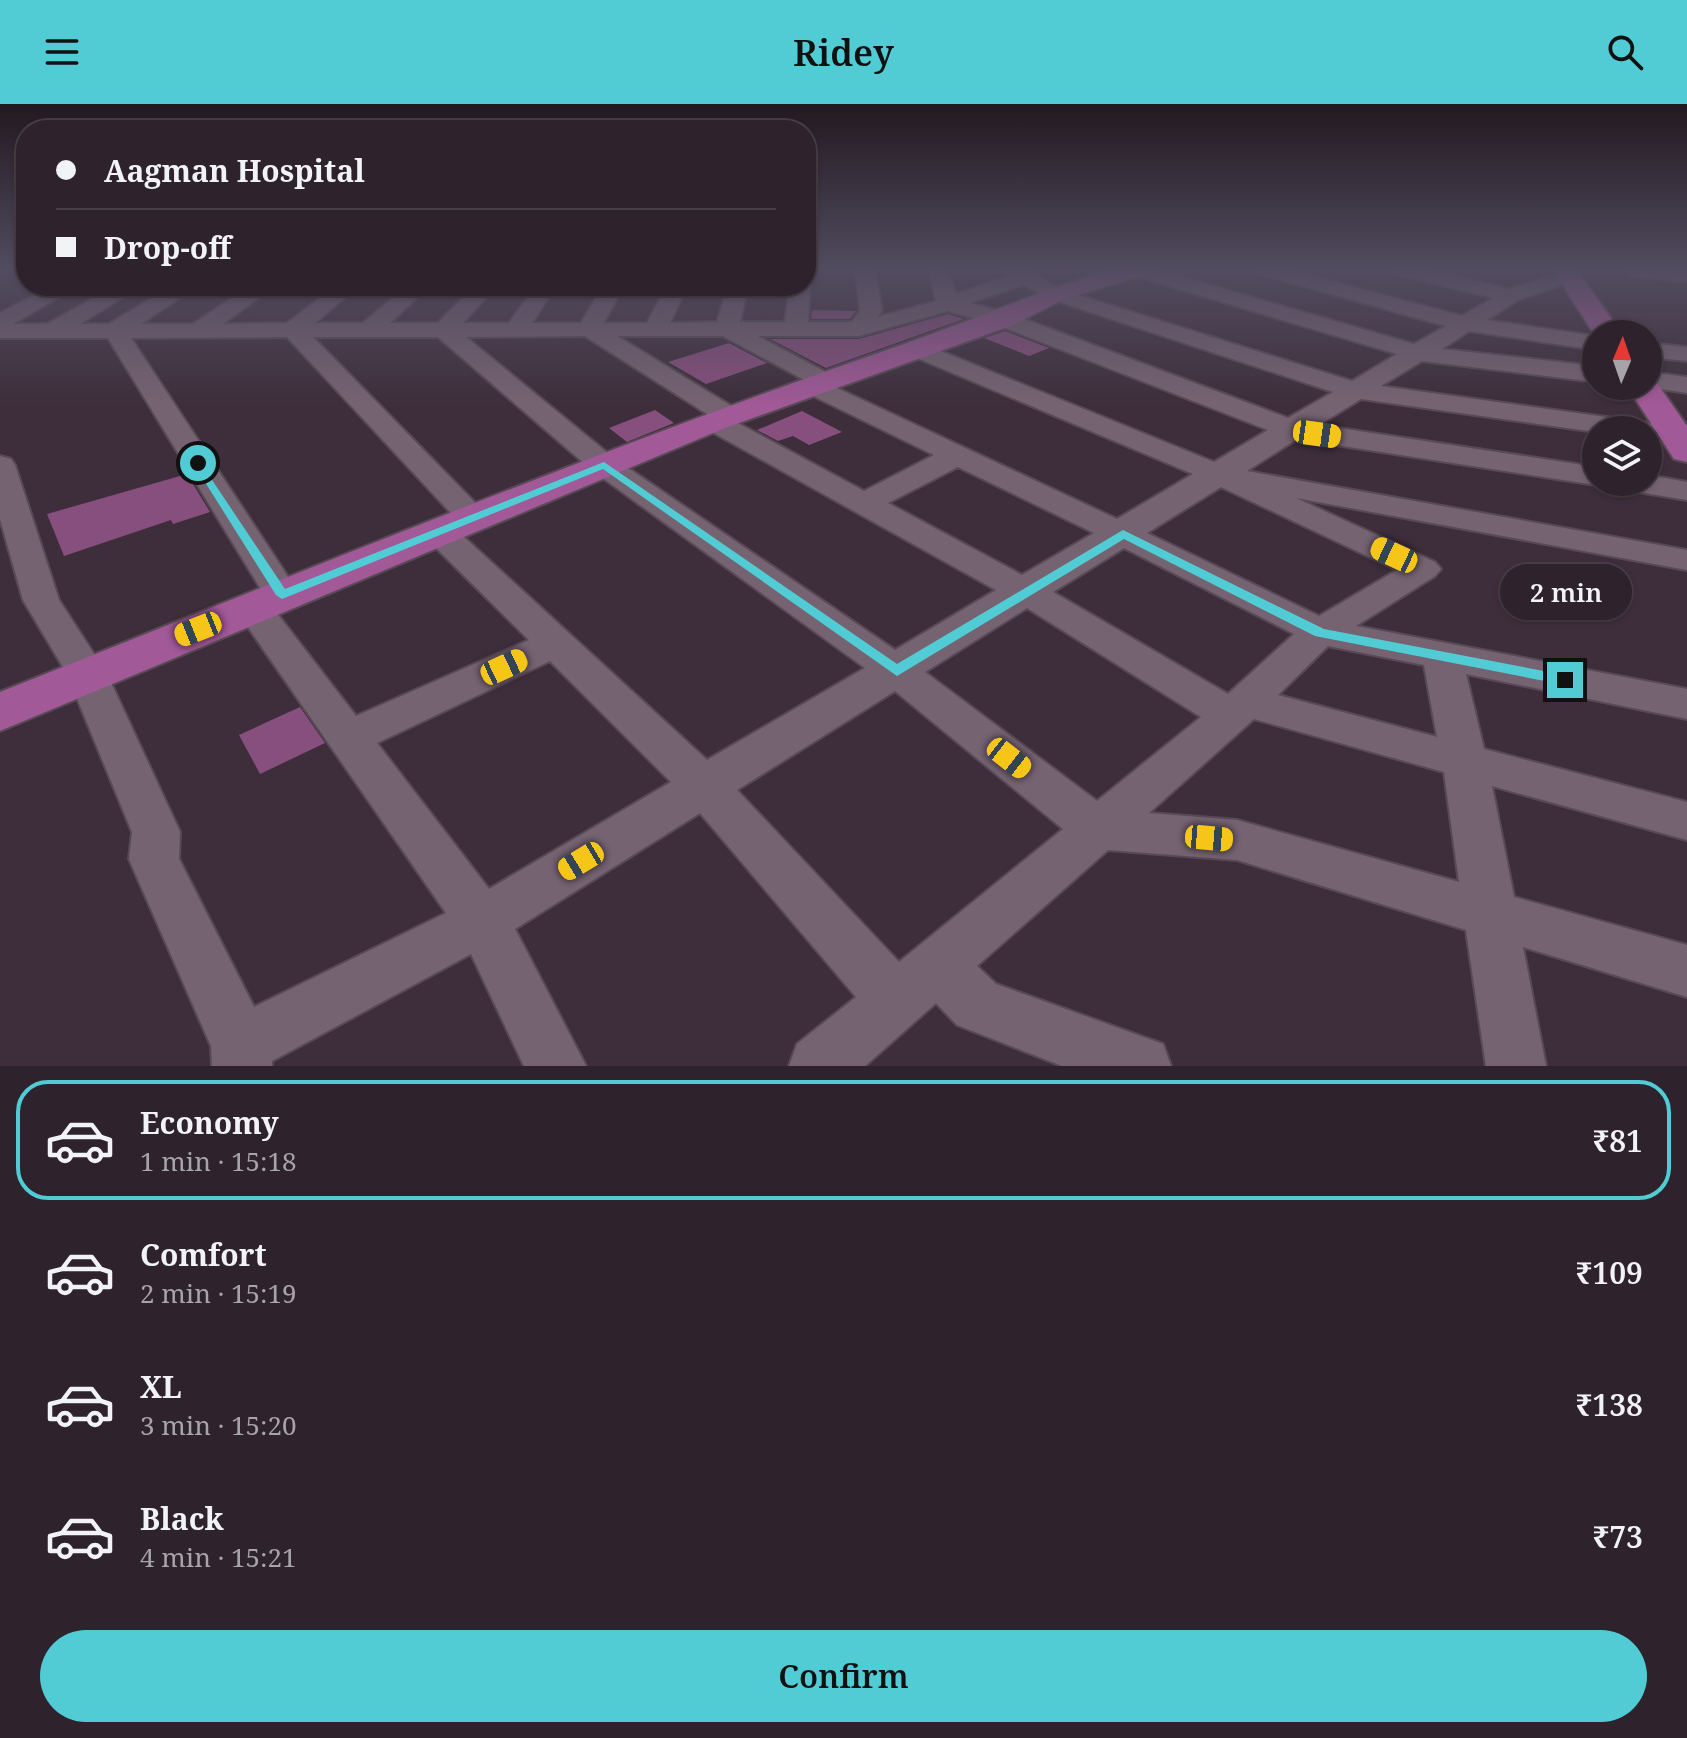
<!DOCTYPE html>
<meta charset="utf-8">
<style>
body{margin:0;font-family:"Noto Serif",serif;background:#362a34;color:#f1f3f6;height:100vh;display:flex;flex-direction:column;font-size:30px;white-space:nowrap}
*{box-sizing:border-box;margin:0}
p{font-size:26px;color:#a7a4a9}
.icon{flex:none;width:44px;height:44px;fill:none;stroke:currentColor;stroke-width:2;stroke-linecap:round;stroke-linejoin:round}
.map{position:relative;height:962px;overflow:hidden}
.sheet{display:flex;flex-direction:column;background:#2e222c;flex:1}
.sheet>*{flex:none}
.banner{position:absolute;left:16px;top:16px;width:800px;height:176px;border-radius:32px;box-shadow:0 2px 6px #0004,0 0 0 2px #493f48;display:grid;align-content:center;height:176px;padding:0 40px;background:#2e222c}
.needle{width:52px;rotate:2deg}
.controls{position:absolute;left:1582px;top:216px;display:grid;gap:16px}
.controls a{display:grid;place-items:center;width:80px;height:80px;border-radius:50%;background:#2e222c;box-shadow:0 2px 6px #0004,0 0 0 2px #493f48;font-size:40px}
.end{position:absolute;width:36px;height:36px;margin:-18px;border:10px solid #51ccd5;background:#111;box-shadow:0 0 0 4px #111}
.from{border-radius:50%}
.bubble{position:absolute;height:56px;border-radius:28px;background:#2e222c;box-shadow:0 2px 6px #0004,0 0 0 2px #493f48;font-size:26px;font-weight:600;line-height:56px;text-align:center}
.car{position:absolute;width:24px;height:48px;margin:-24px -12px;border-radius:10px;box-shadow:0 0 6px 2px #0007;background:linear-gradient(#f5c518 24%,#345 0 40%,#f5c518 0 76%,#345 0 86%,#f5c518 0)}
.banner b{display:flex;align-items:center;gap:28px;height:76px;font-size:30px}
.banner b+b{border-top:2px solid #493f48}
.banner i{width:20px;height:20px;background:#f1f3f6}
ul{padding:14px 0 0;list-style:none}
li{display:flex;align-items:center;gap:24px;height:120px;margin:0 16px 12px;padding:0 24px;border:4px solid transparent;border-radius:32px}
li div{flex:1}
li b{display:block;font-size:30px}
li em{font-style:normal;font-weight:600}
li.active{border-color:#51ccd5}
li>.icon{width:72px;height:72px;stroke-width:1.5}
.primary-button{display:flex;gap:16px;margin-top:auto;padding:16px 40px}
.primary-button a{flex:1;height:92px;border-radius:48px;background:#51ccd5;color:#111;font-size:32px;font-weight:600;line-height:92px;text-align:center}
header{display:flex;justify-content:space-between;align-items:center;height:104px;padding:0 40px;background:#51ccd5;color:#111;font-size:36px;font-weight:600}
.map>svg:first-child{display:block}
</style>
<header><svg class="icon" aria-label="menu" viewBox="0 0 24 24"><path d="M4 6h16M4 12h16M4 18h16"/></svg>Ridey<svg class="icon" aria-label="search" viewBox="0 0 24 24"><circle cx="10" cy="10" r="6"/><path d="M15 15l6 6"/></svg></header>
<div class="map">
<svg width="1687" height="962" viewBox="0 0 1687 962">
<rect width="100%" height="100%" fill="#3e2e3b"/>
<!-- building -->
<path fill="#864f7d" d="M812,206L856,207L850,215H811Z
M948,210L964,215L826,264L770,235H859Z
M1005,227L1049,244L1029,252L984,234Z
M729,239L767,259L706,280L668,258Z
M655,306L674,319L627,338L609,324Z
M802,307L842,328L809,341L793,332L778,337L757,326Z
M187,370L210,408L173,420L171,416L64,452L47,410Z
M300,603L325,639L260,670L239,631Z"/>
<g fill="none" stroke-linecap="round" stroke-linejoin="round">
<!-- minor casing -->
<g stroke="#584a55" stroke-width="4">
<path id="minor" d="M855,166H875L882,206L878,213L936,197L928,166H948L956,190L1008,172L1001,166H1027L1062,186L1352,277L1397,250L1128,170L1125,166H1158L1414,240L1446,222L1259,170L1256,166H1290L1462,212L1493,194L1395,170L1392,166H1429L1510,185L1562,168H1576L1579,172L1576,176L1518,196L1487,216L1596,232V246L1469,227L1442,245L1596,262V278L1422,257L1381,282L1642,318L1652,320L1656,326L1652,332L1648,333V326L1596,328L1361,295L1319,321L1596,363V378H1607L1596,381L1297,335L1247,367L1687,446V466L1296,394L1435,458L1441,465L1435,472L1356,522L1687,585V615L1466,570L1484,645L1687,698V736L1492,682L1514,793L1687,841V893L1523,843L1546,962H1486L1466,826L1237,756L1108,746L977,862L996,880L1163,940L1171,962H1062L957,921L936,899L865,962H789L797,940L856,893L700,709L515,825L586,962H524L471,850L272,957V962H212L211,942L129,755L132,728L67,570L23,496L0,415V352L11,355L15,361L59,496L107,570L180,728L179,755L254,903L446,809L234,503L240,495L253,491L268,497L108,234H0V209L52,182H78L13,220H47L116,182H141L80,220H109L172,182H197L141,220H193L250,182H274L223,220L287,219L336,182H359L315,219H363L407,182H429L390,219H438L474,182H496L463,219H509L536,182H556L532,219H581L603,182H623L604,219H647L667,182H687L670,219L717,218L728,182H748L740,218H785L790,182H806V177L810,182L808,218H852L860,206ZM1023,181L1048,194L1333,288L1288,314L1011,210L970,199ZM948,207L995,220L1268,326L1214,358L926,241H910L906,246L910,251L1193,370L1117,415L837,284L841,279L837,274L758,232H859ZM585,232L707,310L699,317L703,323L996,486L895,546L615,355L466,233ZM617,232H723L808,278L803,284L807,289L934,351L864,387L736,318L742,312L738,306ZM287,233L462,421L474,424L486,421L490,414L313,233H438L593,367L865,564L707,656L451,421L439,418L427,421L422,428L427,435L529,536L356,612L269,499L282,502L295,499L300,491L131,234ZM958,363L1094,429L1022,471L888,399ZM1221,383L1397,466L1319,512L1147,429ZM1124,444L1294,530L1228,590L1053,488ZM1027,504L1201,613L1097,697L925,568ZM1328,542L1424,561L1437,633L1278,591ZM550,557L671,678L489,785L377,639ZM895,587L1063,725L899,858L737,686ZM1254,615L1444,668L1459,778L1237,716L1149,709Z
M1622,166H1687V178L1632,172Z
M1648,239L1687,243V257L1648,253Z
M1648,268L1687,273V289L1641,282H1648Z
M1648,371L1687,378V396L1620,385L1616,378H1648Z"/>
</g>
<!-- major casing -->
<g stroke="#584a55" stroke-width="4">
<path id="major" d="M1108,166H1148L1145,171L1064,195L1013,221L725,324L0,627V588C300,469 599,345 904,240C973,216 1039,187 1108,166Z
M1553,166H1577L1622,230H1596V233Z
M1648,274L1654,275L1687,322V358L1674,355L1627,282H1648Z"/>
</g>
<!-- minor -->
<use href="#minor" fill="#766372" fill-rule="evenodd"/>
<!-- major -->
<use href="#major" fill="#a15997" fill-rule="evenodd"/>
</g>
<!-- sky -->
<linearGradient id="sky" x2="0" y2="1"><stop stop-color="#221920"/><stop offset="0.55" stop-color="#524c60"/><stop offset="1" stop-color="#524c60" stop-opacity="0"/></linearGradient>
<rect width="1687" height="301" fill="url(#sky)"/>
<!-- route -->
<path fill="#51ccd5" d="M198,355L285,485L604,358L897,560L1123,426L1324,525L1565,571L1572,576L1565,581L1315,532L1124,435L897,572L603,365L282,495L276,491L193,359Z"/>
</svg>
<div class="controls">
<a><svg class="needle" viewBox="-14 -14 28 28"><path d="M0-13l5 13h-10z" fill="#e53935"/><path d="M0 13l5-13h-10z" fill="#a7a4a9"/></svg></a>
<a><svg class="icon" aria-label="layers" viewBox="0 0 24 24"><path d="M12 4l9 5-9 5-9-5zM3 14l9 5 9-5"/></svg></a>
</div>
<i class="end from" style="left:198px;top:359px"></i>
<i class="end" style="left:1565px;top:576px"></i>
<div class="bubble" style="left:1500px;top:460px;width:132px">2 min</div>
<i class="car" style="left:1317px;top:330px;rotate:98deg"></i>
<i class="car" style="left:1394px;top:451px;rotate:295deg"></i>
<i class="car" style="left:198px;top:525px;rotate:248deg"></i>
<i class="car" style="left:504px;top:563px;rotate:65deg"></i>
<i class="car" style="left:1009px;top:654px;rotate:128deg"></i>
<i class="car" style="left:1209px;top:734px;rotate:95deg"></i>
<i class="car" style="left:581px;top:757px;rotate:239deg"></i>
<div class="banner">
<b><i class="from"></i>Aagman Hospital</b>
<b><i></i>Drop-off</b>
</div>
</div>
<section class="sheet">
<ul>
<li class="active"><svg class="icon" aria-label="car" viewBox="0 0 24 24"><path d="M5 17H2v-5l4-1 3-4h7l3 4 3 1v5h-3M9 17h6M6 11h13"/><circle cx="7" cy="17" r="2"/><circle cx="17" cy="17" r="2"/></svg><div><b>Economy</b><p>1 min · 15:18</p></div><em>₹81</em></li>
<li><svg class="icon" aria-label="car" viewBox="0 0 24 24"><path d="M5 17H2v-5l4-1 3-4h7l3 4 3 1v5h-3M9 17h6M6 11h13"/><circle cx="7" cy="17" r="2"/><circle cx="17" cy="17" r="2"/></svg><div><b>Comfort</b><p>2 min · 15:19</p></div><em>₹109</em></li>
<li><svg class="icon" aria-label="car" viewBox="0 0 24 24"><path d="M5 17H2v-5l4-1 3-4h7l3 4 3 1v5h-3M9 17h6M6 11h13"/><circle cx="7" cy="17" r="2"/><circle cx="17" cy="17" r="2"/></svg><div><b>XL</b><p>3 min · 15:20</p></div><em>₹138</em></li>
<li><svg class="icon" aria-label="car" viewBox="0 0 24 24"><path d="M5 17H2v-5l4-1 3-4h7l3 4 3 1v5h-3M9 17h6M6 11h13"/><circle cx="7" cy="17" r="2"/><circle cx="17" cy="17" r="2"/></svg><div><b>Black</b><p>4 min · 15:21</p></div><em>₹73</em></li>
</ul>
<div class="primary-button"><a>Confirm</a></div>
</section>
